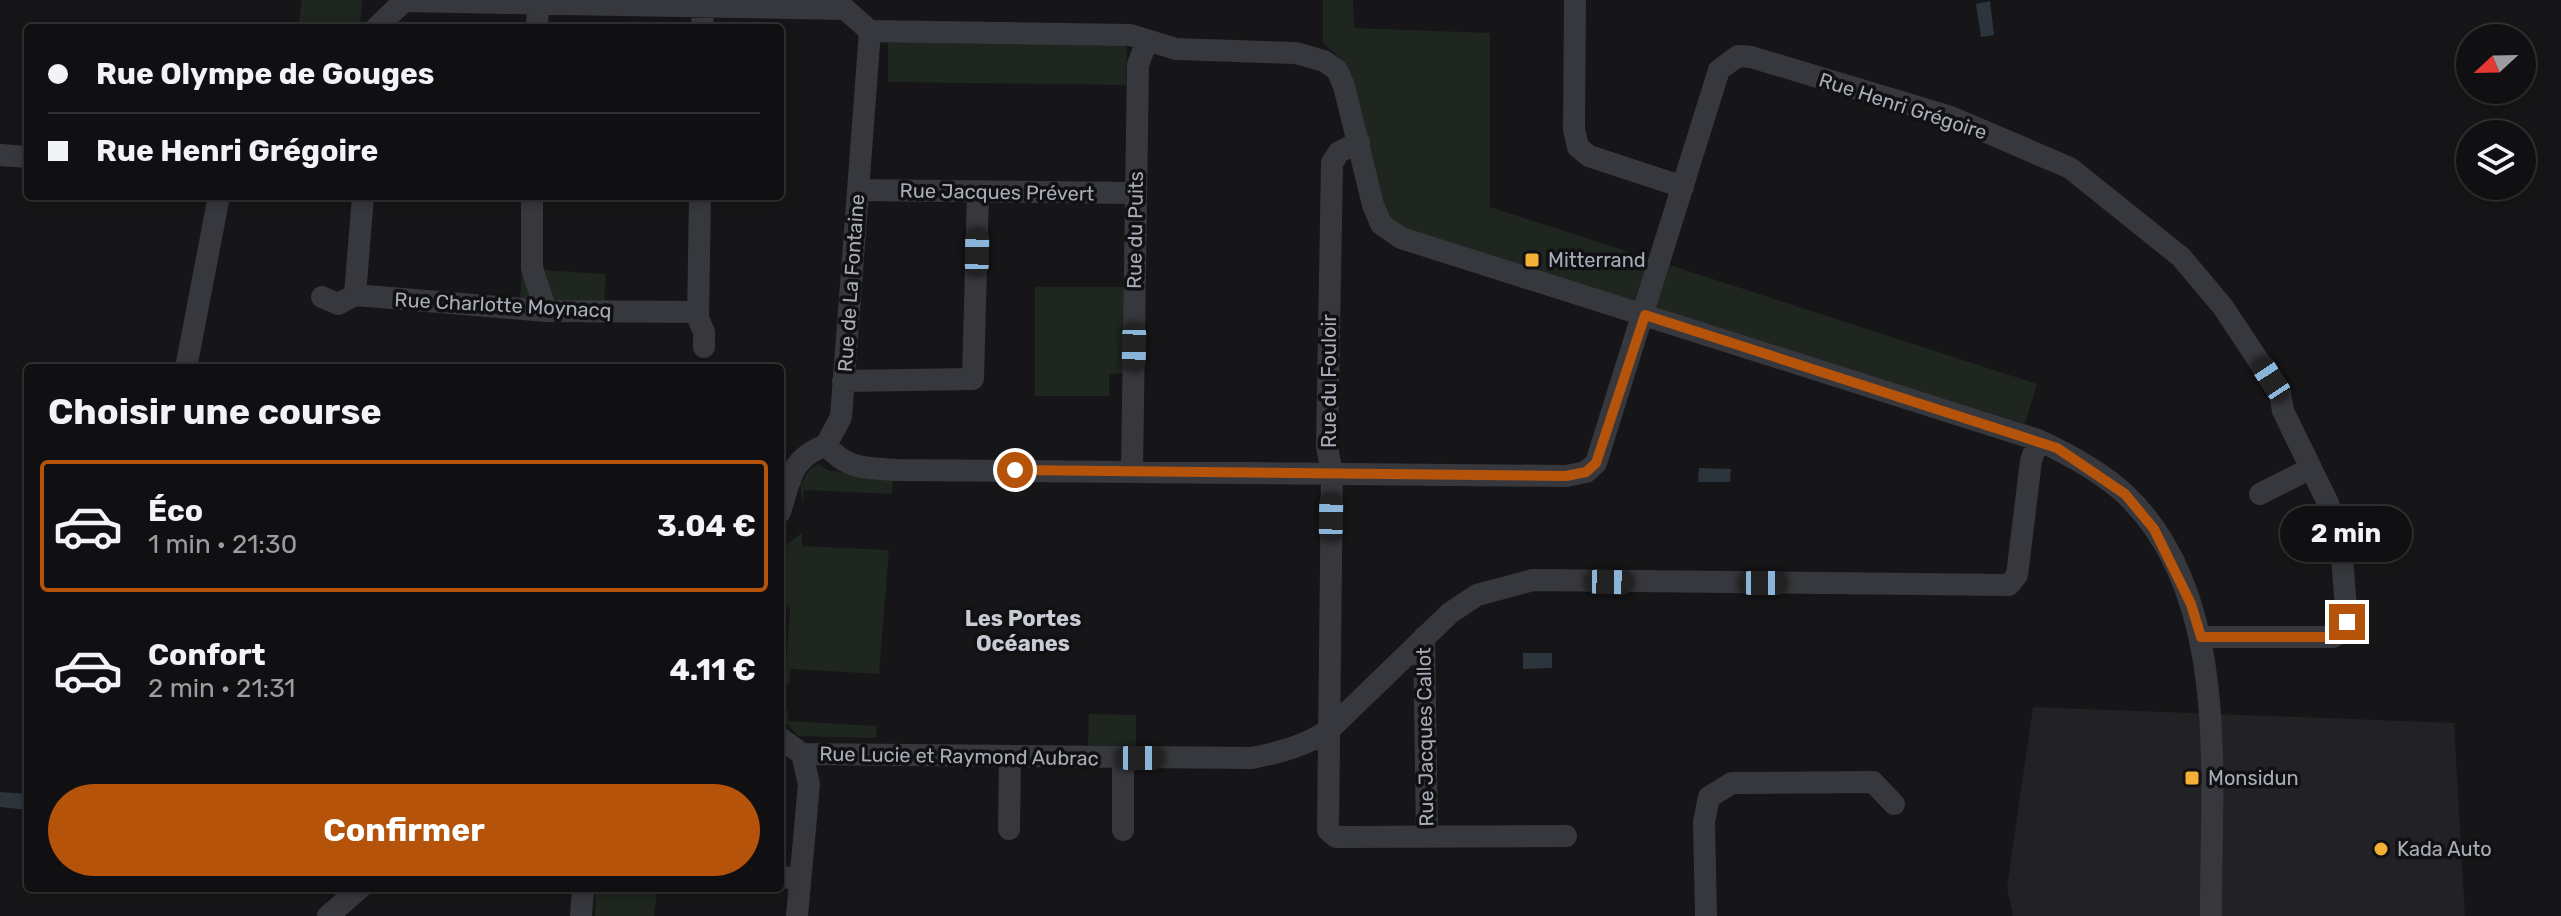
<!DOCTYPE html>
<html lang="fr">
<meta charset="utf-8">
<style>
body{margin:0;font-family:Rubik,sans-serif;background:#19191b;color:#f1f3f6;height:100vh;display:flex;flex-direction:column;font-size:30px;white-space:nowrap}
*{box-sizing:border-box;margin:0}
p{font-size:26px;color:#9c9d9f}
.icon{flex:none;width:44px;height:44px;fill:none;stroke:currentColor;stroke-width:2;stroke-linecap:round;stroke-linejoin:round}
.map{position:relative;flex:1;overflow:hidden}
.details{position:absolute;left:24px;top:364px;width:760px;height:528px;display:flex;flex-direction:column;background:#101012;border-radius:8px;box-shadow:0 4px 12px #0003,0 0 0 2px #303032}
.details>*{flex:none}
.hud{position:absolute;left:24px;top:24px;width:760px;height:176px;border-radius:8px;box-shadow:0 4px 12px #0003,0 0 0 2px #303032;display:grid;align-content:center;height:176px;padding:0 24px;background:#101012}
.needle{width:52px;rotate:248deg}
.tools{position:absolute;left:2456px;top:24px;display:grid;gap:16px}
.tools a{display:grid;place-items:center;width:80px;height:80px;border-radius:50%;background:#101012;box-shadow:0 4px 12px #0003,0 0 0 2px #303032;font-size:40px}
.end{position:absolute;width:36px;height:36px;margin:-18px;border:10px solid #b45309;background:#fff;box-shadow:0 0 0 4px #fff}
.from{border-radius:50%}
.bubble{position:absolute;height:56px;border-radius:28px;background:#101012;box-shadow:0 4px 12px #0003,0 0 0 2px #303032;font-size:26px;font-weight:700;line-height:56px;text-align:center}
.car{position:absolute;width:24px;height:48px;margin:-24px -12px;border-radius:10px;box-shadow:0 0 6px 2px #0007;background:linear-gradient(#222 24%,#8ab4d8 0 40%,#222 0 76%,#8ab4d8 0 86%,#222 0)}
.hud b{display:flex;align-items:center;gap:28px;height:76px;font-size:30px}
.hud b+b{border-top:2px solid #303032}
.hud i{width:20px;height:20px;background:#f1f3f6}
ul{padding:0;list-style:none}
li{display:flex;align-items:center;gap:24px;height:132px;margin:0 16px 12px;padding:0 8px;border:4px solid transparent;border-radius:8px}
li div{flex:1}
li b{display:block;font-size:30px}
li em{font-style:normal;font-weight:700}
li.active{border-color:#b45309}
li>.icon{width:72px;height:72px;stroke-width:1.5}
h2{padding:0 24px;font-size:36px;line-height:96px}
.primary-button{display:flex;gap:16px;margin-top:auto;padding:16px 24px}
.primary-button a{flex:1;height:92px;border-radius:48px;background:#b45309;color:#fff;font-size:32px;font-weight:700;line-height:92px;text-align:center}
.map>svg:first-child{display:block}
</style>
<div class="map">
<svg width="2561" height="916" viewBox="0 0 2561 916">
<rect width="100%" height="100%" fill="#161618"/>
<!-- built -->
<path fill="#222225" d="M2033,707L2454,723L2465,916H2013L2007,887Z"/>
<!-- green -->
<path fill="#1e261f" d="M302,0H362L360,28H298Z
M1323,0H1353L1354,28L1490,33V207L2037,384L2025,424L1402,228L1382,213L1347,64L1323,43Z
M888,40L1127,43L1126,85L888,82Z
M522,269L606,274L604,305L520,300Z
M1035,287H1124V373L1109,374V396H1035Z
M818,464L830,471L893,475L892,494L804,490L803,503L800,485L809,470Z
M802,533V546L889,550L879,674L791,669L789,685H785L780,668L786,663L790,609L783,602L787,544Z
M788,707V721L877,726L876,738L798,736L784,721Z
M1089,714L1136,715V746L1088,745Z
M596,888H658L654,916H595Z"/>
<!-- water -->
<path fill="#2c353c" d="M1990,1L1994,35L1981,37L1976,4Z
M1699,468L1731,469L1730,482H1698Z
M1523,653H1552V668L1523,669Z
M0,792L28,794V810L0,807Z"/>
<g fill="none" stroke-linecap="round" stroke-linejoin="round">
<!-- minor -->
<path stroke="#37383d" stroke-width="22" d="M1575,0L1574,129L1578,147L1589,156L1683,187
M376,28L404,1L845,9L870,31
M537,28L538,4
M702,28L703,7
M870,31L1130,35L1176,49L1296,53L1324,61L1337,70L1344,86L1373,205L1381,224L1401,238L2038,440C2068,454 2101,472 2125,494C2233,596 2210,782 2211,916
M1359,142L1339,152L1332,163L1327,447L1332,473L1328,830L1336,837L1566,836
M0,155L28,157
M858,190L1135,193
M532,196V268L546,311
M700,196L698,318L704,332V347
M355,295L363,196
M322,297L338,304L355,295L546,311L698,312
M186,368L219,196
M843,381L973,379L978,192
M826,445C847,470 867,468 897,470L1566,476L1586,472L1596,463L1719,70L1738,56L1751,57L1951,117L2070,168L2181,257L2223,307L2280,393L2283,411L2328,503L2342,557L2347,622L2344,630L2333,637H2201
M1132,470L1138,65L1147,40
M2260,494L2311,468
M780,512C791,478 790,459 826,445L841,417L870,31
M1424,637L1427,836
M780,738L802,754L809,784L797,916
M802,754L1252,758C1281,752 1305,746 1329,730L1450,613L1477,595L1533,580L2009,585L2017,575L2031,461L2038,440
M1123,758V830
M1009,829L1010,756
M780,877L800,879
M328,916L360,888
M581,916L583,888
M1706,916L1704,822L1709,797L1732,783L1873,782L1894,804"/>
</g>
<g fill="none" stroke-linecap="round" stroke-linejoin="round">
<!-- route -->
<path stroke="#b45309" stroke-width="10" d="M1015,470L1566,476L1586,472L1596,463L1645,315L2057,448L2125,494L2154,529L2191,604L2201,637H2333L2344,630L2347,622"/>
</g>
<!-- markers -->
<g fill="#f2b134" stroke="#111113" stroke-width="3">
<rect x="1524" y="252" width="16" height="16" rx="4"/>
<rect x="2184" y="770" width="16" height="16" rx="4"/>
<circle cx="2381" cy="849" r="8"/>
</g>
<g text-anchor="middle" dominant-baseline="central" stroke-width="7" stroke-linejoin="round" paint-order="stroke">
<!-- street labels -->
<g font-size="20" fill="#a8adb8" stroke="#111113">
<text transform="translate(1903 106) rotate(18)">Rue Henri Grégoire</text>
<text transform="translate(997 192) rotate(1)">Rue Jacques Prévert</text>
<text transform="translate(1135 230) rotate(-89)">Rue du Puits</text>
<text transform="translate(851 283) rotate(-86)">Rue de La Fontaine</text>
<text transform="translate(503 305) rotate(3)">Rue Charlotte Moynacq</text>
<text transform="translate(1329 381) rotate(-90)">Rue du Fouloir</text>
<text transform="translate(1425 737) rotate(-91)">Rue Jacques Callot</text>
<text transform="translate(959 756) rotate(1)">Rue Lucie et Raymond Aubrac</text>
</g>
<!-- poi labels -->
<g font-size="20" fill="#a8adb8" stroke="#111113" text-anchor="start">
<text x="1548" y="260">Mitterrand</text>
<text x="2208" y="778">Monsidun</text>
<text x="2397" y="849">Kada Auto</text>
</g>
<!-- neighbourhood labels -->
<g font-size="22" font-weight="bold" fill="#c9ccd4" stroke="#111113">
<text x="1023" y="618">Les Portes<tspan x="1023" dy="25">Océanes</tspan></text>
</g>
</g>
</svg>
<div class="tools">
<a><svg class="needle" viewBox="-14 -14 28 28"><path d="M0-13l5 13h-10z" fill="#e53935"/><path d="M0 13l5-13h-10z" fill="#9c9d9f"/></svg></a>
<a><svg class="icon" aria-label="layers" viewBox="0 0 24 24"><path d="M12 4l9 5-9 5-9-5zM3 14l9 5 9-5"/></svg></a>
</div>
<i class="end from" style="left:1015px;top:470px"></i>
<i class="end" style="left:2347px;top:622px"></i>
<div class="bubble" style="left:2280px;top:506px;width:132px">2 min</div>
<i class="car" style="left:977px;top:252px;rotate:1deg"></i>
<i class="car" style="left:1134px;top:347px;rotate:181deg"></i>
<i class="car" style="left:2271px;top:379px;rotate:327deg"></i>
<i class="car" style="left:1331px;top:517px;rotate:1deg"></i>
<i class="car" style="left:1609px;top:582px;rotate:91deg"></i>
<i class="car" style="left:1763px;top:583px;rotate:90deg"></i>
<i class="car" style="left:1140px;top:758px;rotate:90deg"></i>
<div class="hud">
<b><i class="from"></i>Rue Olympe de Gouges</b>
<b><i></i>Rue Henri Grégoire</b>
</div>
<section class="details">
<h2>Choisir une course</h2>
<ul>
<li class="active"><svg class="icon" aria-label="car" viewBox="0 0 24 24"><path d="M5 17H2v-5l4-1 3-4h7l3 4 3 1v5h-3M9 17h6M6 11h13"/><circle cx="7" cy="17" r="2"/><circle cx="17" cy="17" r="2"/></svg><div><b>Éco</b><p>1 min · 21:30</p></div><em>3.04 €</em></li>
<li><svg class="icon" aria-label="car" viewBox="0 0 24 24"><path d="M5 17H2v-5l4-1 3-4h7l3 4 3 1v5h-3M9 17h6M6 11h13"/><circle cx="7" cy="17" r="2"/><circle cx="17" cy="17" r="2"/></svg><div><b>Confort</b><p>2 min · 21:31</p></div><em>4.11 €</em></li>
</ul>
<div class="primary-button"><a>Confirmer</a></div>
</section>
</div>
